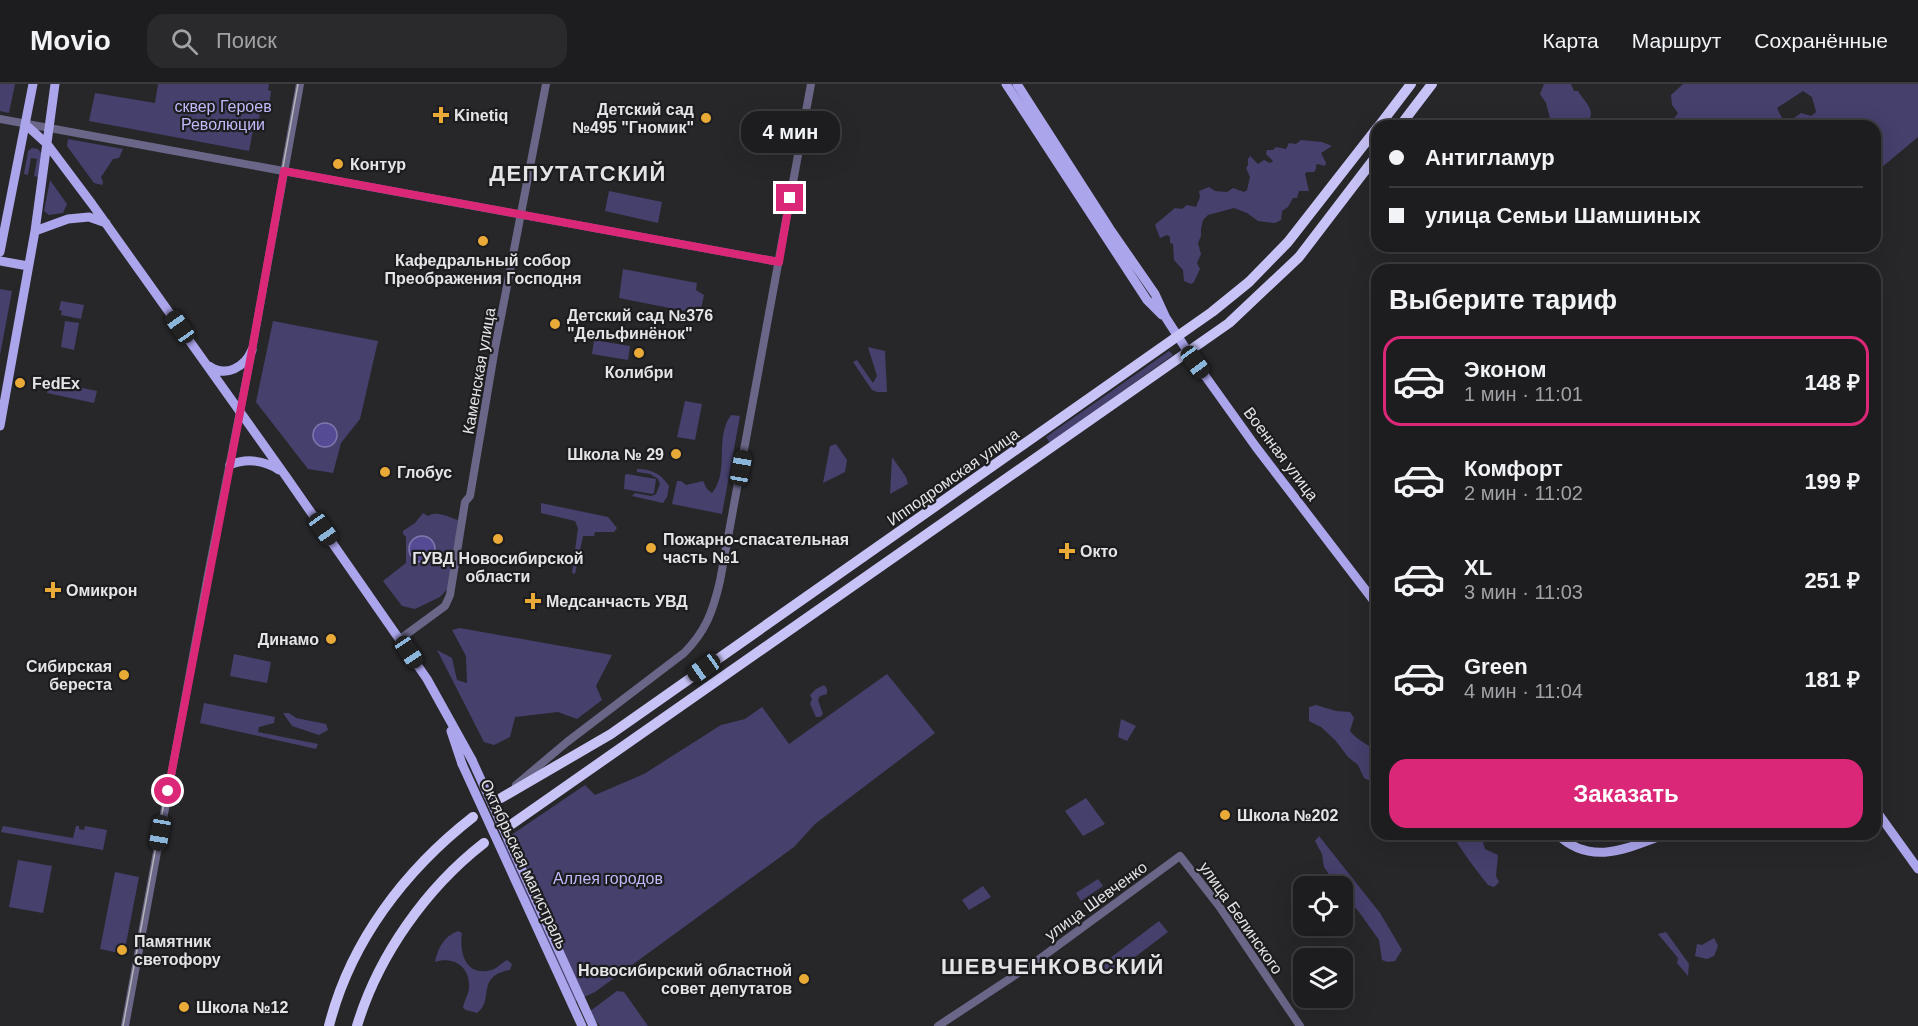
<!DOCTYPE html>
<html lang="ru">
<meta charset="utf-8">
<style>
body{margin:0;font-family:Arial,sans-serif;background:#2a2a2d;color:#f1f3f6;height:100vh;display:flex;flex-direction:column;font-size:22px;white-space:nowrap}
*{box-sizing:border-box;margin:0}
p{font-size:20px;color:#a0a2a5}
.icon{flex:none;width:33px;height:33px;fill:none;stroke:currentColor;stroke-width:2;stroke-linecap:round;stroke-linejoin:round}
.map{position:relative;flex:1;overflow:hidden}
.sheet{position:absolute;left:1371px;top:180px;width:510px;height:576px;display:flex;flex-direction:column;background:#1d1d20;border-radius:18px;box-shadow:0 6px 24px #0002,0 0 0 2px #3b3b3e}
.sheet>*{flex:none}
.hud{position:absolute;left:1371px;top:36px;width:510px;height:132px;border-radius:18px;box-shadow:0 6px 24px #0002,0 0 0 2px #3b3b3e;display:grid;align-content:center;height:132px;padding:0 18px;background:#1d1d20}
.buttons{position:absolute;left:1293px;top:792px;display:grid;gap:12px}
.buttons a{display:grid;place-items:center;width:60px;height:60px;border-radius:12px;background:#1d1d20;box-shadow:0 6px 24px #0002,0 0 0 2px #3b3b3e;font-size:30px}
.end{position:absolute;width:27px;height:27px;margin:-14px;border:8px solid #db2777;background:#fff;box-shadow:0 0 0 3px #fff}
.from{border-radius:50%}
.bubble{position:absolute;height:42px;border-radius:18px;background:#1d1d20;box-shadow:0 6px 24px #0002,0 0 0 2px #3b3b3e;font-size:20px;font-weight:700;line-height:42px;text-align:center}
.car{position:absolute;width:18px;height:36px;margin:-18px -9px;border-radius:8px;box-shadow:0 0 4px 2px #0007;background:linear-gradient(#222 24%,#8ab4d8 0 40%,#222 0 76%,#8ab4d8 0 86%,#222 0)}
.hud b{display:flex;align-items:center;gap:21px;height:57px;font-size:22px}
.hud b+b{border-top:2px solid #3b3b3e}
.hud i{width:15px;height:15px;background:#f1f3f6}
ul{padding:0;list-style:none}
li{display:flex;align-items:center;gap:18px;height:90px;margin:0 12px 9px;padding:0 6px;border:3px solid transparent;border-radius:18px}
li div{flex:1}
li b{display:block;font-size:22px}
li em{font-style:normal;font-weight:700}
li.selected{border-color:#db2777}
li>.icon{width:54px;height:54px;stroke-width:1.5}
h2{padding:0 18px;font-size:27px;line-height:72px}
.primary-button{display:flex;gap:12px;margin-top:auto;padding:12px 18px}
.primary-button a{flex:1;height:69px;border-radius:18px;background:#db2777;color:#fff;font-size:24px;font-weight:700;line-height:69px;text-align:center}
header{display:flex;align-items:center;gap:36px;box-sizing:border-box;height:84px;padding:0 30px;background:#1d1d20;border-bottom:2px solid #3b3b3e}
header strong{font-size:28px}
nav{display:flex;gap:33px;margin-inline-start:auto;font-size:21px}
.search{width:420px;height:54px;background:#2a2a2d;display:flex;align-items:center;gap:15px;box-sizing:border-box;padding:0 21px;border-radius:18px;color:#a0a2a5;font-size:22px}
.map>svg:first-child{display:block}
</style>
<header>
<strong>Movio</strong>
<div class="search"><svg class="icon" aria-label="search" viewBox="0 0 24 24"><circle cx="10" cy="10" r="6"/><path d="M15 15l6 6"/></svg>Поиск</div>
<nav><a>Карта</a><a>Маршрут</a><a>Сохранённые</a></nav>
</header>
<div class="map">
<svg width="1918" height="942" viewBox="0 0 1918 942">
<rect width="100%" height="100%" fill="#27272a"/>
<!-- green -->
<path fill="#45406c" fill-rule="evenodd" d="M0,0H15L9,29L0,27Z
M158,0H269L268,6L271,7L269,23L261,22L258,42L254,41L249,67L89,37L95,9L155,19Z
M1544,0H1571L1574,7H1578C1586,20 1599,28 1584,42H1552L1546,19L1540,10Z
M1683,0H1918V53L1875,89V42H1672L1673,36L1678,29L1672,21L1671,11ZM1803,7L1812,13L1816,28L1811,32L1801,29L1787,39L1784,38L1777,24Z
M68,55L123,65L119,74L113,75L101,93L103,98L102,101L94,99L67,62Z
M1301,56L1322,58L1332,62L1321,69L1326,79L1325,82L1318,80L1316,81V85L1314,88H1307L1305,90L1309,107H1299L1297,114H1293L1288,123L1282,127L1281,136L1275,139L1258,137L1247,129L1234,124L1208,131L1203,136L1201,145V152L1198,159L1201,170L1197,179L1200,185L1194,198L1191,200L1184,197L1183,186L1174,176L1173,160L1170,159V153L1167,151L1160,154L1155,141L1157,139L1175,124L1182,125L1187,121L1196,123L1200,113L1199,107L1209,103L1215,107L1227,108L1233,104L1244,108L1247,106L1250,93L1246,84L1248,81V75L1250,72L1258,80L1264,76L1270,79L1273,77L1266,70L1267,66H1273L1276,63L1286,65L1289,59L1296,60Z
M32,64L38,65L42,70L38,93L34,92L37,75L31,74L28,91L24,90L28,67Z
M50,96L67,120L63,129L49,131L44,127Z
M609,107L662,118L658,139L605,127Z
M623,185L697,199L696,206L704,211L700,230L619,214Z
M0,205L12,207L0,271Z
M61,217L84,221L81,235L61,231L62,227L59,226Z
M65,237L79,239L74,266L61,263Z
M273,237L378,257L360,335L341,359L333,389L308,385L256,318Z
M594,256L630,262L628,276L592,270Z
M868,263L885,267L887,308H877L872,306L853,278L857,276L873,299L877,292Z
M1169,267L1173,271L1050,359L1046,353Z
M49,297L97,307L94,319L47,309Z
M685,317L702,320L695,356L677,353Z
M731,331L740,332L722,430L672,420L677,397H681L686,401L703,397L707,405L712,409C730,388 714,354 731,331Z
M836,360L847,376L845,388L823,399L830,362Z
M892,373L906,393L908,400L890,410Z
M637,385C652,385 661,390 669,402L667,413L663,419L632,412L635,409L651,412L656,410L660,400L658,395L650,390L637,388Z
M627,390L656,395L654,409L652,410L624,405L625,391Z
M541,419L608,433L617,444L614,448H595L594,452H583L575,490L572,489L578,444L575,437L541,429Z
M423,429L428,432C436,426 449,433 458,436L451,501L440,513L415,525L402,522L383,497L406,479V453L403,450V447L415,439ZM424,453L427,454L434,463L433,471L428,477L409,465L412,457Z
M460,544L612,571L596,602L602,616L577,635L558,628L515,633L510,653L494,661L484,658L437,566L452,574L457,596L467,599L466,572L452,546Z
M234,570L271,578L267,599L230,592Z
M887,590L935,649L815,740L794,763L595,908L571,919L501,758L585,701L595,711L644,690L721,641L745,635L762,623L789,660Z
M824,601L827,605V610L820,612L818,616L823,630L820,633H816L810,620L812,615L810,611L816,605Z
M204,619L275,633L274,639L259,643L258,648L318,660L316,665L200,639Z
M1316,621L1336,627L1350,628L1354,634L1350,647C1356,655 1368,661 1377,667V700L1364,694L1358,681L1348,673L1335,656L1321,643L1309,637V623Z
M283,629H289L296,634L326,640L328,646L319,651L292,642Z
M1121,635L1136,642L1127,657L1118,653Z
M1086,714L1105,740L1083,752L1065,727Z
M3,742L73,754L76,742H79V745L84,746L85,742L107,746L103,766L1,748Z
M1452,750H1475L1481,752L1485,765L1498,771L1496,792L1499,798L1494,803L1488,801C1475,784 1462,768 1452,750Z
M1319,752L1380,829L1402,866L1395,877L1388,878L1382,876L1379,856L1359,828L1343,810L1342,802H1337L1324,783L1322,770L1315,757Z
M18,776L52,782L43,829L9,823Z
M115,788L139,793L124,870L100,865Z
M1098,795L1103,802L1081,817L1076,809Z
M983,802L991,813L969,826L962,816Z
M1159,837L1168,848L1110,892L1101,881Z
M458,847L462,849C459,867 465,893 491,886C497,885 501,879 507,876L512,880L510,886C475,892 495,916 477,929L466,926L463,924C464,916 470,909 469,900C469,881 451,872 435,878C438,864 444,852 458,847Z
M1666,848L1689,880L1688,892L1677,879L1678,874L1658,850Z
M1714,854L1718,862L1714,872L1707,875L1695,872L1697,860L1702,861Z
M617,907L624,908L648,942H600L589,928Z"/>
<!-- water -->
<path fill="#554a94" stroke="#8078ad" stroke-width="1.5" d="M313 351a12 12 0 1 1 24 0a12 12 0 1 1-24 0Z
M409 465a13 13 0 1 1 26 0a13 13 0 1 1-26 0Z"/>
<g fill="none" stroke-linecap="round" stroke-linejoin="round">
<!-- minor -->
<path stroke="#696688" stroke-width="8" d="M0,35L779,178
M400,555L445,522L450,511L465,418L470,412L495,264L546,0
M516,701L567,658L684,569C706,547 713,527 720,497L811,0
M125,942L207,496L252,266L300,0
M938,942L1038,876L1180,772L1219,822L1300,942"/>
<!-- major -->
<path stroke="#aba5eb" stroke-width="9" d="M1006,0L1147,216L1162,231
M1017,0L1110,145L1155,210L1166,234L1188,268L1256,363L1377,521
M25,40L47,60L92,120L285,391L427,595L472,676
M35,147L68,135L89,133L106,139
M0,168L33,0
M0,177L28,182
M209,282C226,294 245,283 252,266
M0,342L35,147L55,0
M230,381C246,374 264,376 279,386
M451,647L462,680
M1875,725L1918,785
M1557,750C1591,783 1628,764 1666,750"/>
<!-- highway -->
<path stroke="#c7c3f6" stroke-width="10" d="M1379,42L1411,0
M1400,42L1432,0
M501,714L611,650L1212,228L1249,198L1288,158L1377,44
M512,740L1229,239L1299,173L1377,71
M329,942C350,858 405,786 473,733
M357,942C378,872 426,804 484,759"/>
<!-- tram -->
<path stroke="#b5b5b7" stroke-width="1.5" d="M123,942L205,496L250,265L298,0"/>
<!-- major-bridge -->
<path stroke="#aba5eb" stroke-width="9" d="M472,676L593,942
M462,680L582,942"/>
</g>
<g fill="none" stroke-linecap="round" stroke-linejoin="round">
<!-- route -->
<path stroke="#db2777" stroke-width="8" d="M168,707L252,266L284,87L779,178L790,114"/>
</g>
<!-- markers -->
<g fill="#eaaa38" stroke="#1d1d20" stroke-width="2">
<path d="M438 22h6v6h6v6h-6v6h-6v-6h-6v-6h6z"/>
<circle cx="706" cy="34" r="6"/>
<circle cx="338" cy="80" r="6"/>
<circle cx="483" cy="157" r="6"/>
<circle cx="555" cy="240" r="6"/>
<circle cx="639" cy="269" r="6"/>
<circle cx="20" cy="299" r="6"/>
<circle cx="676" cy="370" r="6"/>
<circle cx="385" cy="388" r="6"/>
<circle cx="498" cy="455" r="6"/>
<circle cx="651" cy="464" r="6"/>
<path d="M1064 458h6v6h6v6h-6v6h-6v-6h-6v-6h6z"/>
<path d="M50 497h6v6h6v6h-6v6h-6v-6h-6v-6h6z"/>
<path d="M530 508h6v6h6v6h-6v6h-6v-6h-6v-6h6z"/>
<circle cx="331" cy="555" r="6"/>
<circle cx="124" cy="591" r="6"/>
<circle cx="1225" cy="731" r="6"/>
<circle cx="122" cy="866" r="6"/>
<circle cx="804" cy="895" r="6"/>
<circle cx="184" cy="923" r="6"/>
</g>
<g text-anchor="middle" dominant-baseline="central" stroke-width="4.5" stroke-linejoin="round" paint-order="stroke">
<!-- park labels -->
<g font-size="16" fill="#bfbaf9" stroke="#1d1d20">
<text x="223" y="22">сквер Героев<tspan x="223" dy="18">Революции</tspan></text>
<text x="608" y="794">Аллея городов</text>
</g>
<!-- poi labels -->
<g font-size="16" font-weight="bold" fill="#e4e4e6" stroke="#1d1d20" text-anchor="start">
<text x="694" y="25" text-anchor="end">Детский сад<tspan x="694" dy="18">№495 "Гномик"</tspan></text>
<text x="454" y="31">Kinetiq</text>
<text x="350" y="80">Контур</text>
<text x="483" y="176" text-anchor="middle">Кафедральный собор<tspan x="483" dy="18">Преображения Господня</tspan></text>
<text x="567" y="231">Детский сад №376<tspan x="567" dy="18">"Дельфинёнок"</tspan></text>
<text x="639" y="288" text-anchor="middle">Колибри</text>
<text x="32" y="299">FedEx</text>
<text x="664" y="370" text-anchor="end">Школа № 29</text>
<text x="397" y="388">Глобус</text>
<text x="663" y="455">Пожарно-спасательная<tspan x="663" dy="18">часть №1</tspan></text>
<text x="1080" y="467">Окто</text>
<text x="498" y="474" text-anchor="middle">ГУВД Новосибирской<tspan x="498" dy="18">области</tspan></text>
<text x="66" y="506">Омикрон</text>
<text x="546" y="517">Медсанчасть УВД</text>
<text x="319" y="555" text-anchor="end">Динамо</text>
<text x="112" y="582" text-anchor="end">Сибирская<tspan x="112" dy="18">береста</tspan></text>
<text x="1237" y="731">Школа №202</text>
<text x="134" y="857">Памятник<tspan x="134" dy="18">светофору</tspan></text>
<text x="792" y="886" text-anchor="end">Новосибирский областной<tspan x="792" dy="18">совет депутатов</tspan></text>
<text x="196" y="923">Школа №12</text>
</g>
<!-- street labels -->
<g font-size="16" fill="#e4e4e6" stroke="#1d1d20">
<text transform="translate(479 287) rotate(-80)">Каменская улица</text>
<text transform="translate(1281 370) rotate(53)">Военная улица</text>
<text transform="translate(953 393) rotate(-35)">Ипподромская улица</text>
<text transform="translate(524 780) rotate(65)">Октябрьская магистраль</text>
<text transform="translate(1096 817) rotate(-36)">улица Шевченко</text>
<text transform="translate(1241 834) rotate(55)">улица Белинского</text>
</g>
<!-- district labels -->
<g font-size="22" font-weight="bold" letter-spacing="1.5" fill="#e4e4e6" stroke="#1d1d20">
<text x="578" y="89">ДЕПУТАТСКИЙ</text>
<text x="1053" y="882">ШЕВЧЕНКОВСКИЙ</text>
</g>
</g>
</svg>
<div class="buttons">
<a><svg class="icon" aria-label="locate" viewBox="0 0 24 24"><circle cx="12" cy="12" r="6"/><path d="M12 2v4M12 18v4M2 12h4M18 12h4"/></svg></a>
<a><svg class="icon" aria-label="layers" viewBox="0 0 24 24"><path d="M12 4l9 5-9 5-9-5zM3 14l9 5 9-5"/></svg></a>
</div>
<i class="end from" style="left:168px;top:707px"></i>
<i class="end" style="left:790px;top:114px"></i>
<div class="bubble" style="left:741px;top:27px;width:99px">4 мин</div>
<i class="car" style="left:180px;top:243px;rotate:325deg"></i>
<i class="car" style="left:1195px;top:278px;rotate:144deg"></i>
<i class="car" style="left:741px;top:384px;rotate:10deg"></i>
<i class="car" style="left:323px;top:445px;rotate:145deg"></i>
<i class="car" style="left:409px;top:568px;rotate:146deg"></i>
<i class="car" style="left:704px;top:584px;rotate:235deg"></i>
<i class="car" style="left:160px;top:749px;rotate:190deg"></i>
<div class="hud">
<b><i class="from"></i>Антигламур</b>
<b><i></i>улица Семьи Шамшиных</b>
</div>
<section class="sheet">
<h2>Выберите тариф</h2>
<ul>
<li class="selected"><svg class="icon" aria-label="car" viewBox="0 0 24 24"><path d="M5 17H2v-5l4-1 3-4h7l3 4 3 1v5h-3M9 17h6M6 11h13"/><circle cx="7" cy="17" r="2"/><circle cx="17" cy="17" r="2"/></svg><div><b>Эконом</b><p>1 мин · 11:01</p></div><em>148 ₽</em></li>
<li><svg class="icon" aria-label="car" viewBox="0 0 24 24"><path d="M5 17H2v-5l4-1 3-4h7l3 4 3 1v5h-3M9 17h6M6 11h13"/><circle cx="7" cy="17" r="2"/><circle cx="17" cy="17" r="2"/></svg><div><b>Комфорт</b><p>2 мин · 11:02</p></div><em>199 ₽</em></li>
<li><svg class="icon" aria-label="car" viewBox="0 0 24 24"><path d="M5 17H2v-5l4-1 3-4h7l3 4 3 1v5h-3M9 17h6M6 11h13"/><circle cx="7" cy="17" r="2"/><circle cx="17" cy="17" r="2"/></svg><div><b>XL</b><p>3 мин · 11:03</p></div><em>251 ₽</em></li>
<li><svg class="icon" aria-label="car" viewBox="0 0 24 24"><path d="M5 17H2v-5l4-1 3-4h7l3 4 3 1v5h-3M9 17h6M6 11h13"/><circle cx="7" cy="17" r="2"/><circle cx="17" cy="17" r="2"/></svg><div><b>Green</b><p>4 мин · 11:04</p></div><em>181 ₽</em></li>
</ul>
<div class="primary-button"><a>Заказать</a></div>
</section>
</div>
